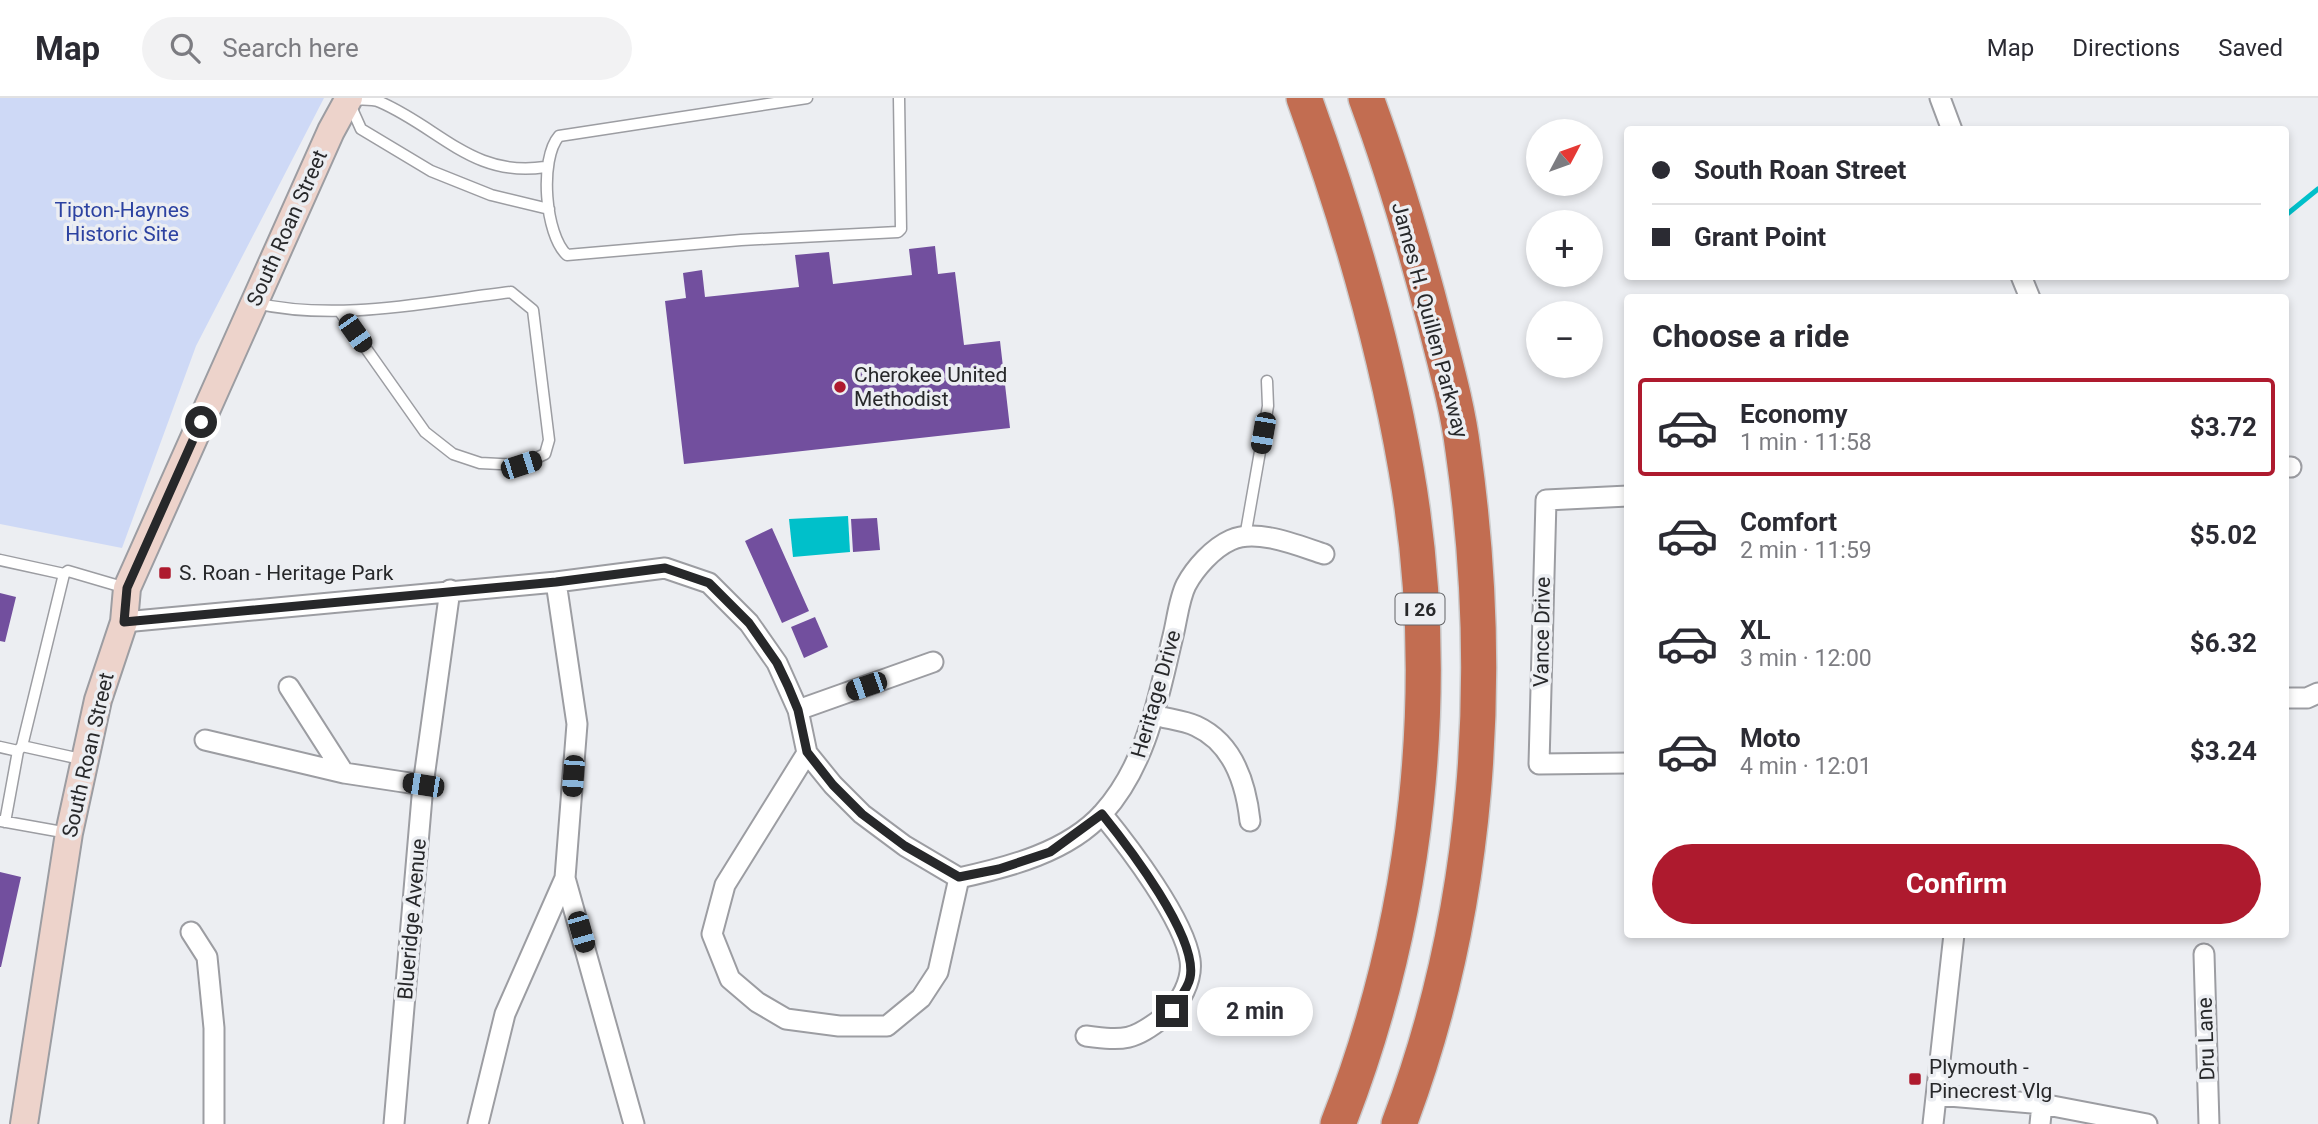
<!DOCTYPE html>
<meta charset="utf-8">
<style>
body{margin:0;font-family:Roboto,sans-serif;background:#f2f2f3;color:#2b2b33;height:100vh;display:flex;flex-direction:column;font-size:26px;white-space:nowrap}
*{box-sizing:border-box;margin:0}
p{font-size:23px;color:#7c7c81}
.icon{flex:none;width:38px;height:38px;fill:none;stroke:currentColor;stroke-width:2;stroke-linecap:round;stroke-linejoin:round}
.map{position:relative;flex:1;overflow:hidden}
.sheet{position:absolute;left:1624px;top:196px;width:665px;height:644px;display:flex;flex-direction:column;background:#fff;border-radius:7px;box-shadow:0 4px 10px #0003}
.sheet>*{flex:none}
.guide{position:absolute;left:1624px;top:28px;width:665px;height:154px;border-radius:7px;box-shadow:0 4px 10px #0003;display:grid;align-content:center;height:154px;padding:0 28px;background:#fff}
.needle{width:46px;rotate:49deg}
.controls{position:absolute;left:1526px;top:21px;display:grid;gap:14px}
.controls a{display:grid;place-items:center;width:77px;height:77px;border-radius:50%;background:#fff;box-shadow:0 4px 10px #0003;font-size:35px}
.end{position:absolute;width:32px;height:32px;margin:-16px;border:9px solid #27282a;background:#fff;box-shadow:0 0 0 4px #fff}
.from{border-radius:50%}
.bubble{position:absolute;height:49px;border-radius:24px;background:#fff;box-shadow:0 4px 10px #0003;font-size:23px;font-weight:700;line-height:49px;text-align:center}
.car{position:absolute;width:21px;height:42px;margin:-21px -10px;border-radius:9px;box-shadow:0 0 5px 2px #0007;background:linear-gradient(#222 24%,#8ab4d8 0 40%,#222 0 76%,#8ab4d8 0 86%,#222 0)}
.guide b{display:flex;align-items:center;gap:24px;height:66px;font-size:26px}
.guide b+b{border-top:2px solid #e1e1e2}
.guide i{width:18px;height:18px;background:#2b2b33}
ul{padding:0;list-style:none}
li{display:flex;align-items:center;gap:21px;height:98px;margin:0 14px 10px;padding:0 14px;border:4px solid transparent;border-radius:7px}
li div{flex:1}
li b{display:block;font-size:26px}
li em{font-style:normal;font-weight:700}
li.current{border-color:#ae1a2e}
li>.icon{width:63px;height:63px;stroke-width:1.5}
h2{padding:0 28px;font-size:32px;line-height:84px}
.cta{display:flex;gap:14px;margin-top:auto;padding:14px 28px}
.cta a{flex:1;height:80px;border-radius:42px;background:#ae1a2e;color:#fff;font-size:28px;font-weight:700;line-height:80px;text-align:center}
header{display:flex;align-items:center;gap:42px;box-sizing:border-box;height:98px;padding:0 35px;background:#fff;border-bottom:2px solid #e1e1e2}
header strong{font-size:33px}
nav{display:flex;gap:38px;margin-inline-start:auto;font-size:24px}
.search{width:490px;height:63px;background:#f2f2f3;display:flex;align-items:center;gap:18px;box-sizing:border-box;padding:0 24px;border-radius:38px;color:#7c7c81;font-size:26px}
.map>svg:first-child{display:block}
</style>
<header>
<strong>Map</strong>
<div class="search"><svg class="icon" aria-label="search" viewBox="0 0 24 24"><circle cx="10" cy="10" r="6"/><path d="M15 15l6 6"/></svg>Search here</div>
<nav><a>Map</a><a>Directions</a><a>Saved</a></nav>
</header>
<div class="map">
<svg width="2318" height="1026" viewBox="0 0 2318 1026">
<rect width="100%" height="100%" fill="#eceef2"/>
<!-- green -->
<path fill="#ced9f6" d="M0,0H324L196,248L122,450L0,426Z"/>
<!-- water -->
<path fill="#00c0ca" d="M848,418L850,454L793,459L789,421Z"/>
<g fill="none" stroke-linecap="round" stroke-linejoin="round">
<!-- stream -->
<path stroke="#00c0ca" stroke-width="5" d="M2286,117L2318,91"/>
</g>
<!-- building -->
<path fill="#724f9e" d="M935,148L938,176L955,174L964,247L1000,243L1010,330L684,366L665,203L686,200L683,175L702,172L705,199L799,189L795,157L829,154L833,186L912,177L909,151Z
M877,420L880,452L853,454L851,421Z
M772,430L809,513L782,525L745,443Z
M0,495L16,499L5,544L0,543Z
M815,519L828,549L804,560L791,529Z
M0,774L21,779L1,869H0Z"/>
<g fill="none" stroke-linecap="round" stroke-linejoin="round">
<!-- service casing -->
<g stroke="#9c9da2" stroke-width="13">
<path id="service" d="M807,0L559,38C539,61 545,137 567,157L741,142L898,134L901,131L899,0
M545,69C473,80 440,30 380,4C371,0 358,2 348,2L361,31L431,73L491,97L549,111
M254,205C339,224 426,204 511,194L533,212L549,342L545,356L521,367L480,365L453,356L425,334L341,215
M1245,439L1268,308L1267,283
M0,462L64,476
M22,648L64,476L68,473L126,490
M0,649L18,653
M1,723L68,735
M5,724L18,653L22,648L85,662"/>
</g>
<!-- minor casing -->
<g stroke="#9c9da2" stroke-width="23">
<path id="minor" d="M1940,0L1952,32
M2021,178L2030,200
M2286,369H2291
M1628,398L1546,402L1539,666L1628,665
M556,484L577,626L565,780L634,1026
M124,524L556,484L665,470L709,485L749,525L777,565L798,612L807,655L833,687L862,716L905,748L959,780C1009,769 1068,754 1103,715C1147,666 1158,600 1173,538C1177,522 1179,501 1186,487C1195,470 1213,450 1231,442C1257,430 1299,448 1324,456
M289,589L344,675
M2286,600H2307L2318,595
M798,612L933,564
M1154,617C1167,621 1183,622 1196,628C1233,645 1246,686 1250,723
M205,642L344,675L423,687
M807,655L725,787L712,836L730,881L757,904L786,921L839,928H887L921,900L938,874L959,780
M191,834L207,859L214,930V1026
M2204,856L2209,1026
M1086,938C1125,943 1133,943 1165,918C1180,906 1193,882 1190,862C1184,821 1129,749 1102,716
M1937,997L2042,1006L2147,1026
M394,1026L423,687L450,492
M478,1026L505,916L565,780
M1933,1026L1954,836
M2040,1026L2042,1006"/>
</g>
<!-- secondary casing -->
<g stroke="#9c9da2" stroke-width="30">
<path id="secondary" d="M24,1026L69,735L98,602L124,524L127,490L331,33L349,0"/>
</g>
<!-- motorway casing -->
<g stroke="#cbcbcc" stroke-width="38">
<path id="motorway" d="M1304,0C1348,121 1384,244 1406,371C1444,588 1418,822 1338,1026
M1366,0C1394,76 1417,155 1437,233C1447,272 1458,312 1463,352C1495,577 1480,812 1399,1026"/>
</g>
<!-- service -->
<use href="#service" stroke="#fff" stroke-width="10"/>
<!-- minor -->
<use href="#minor" stroke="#fff" stroke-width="19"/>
<!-- secondary -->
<use href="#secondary" stroke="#edd3cb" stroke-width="26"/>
<!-- motorway -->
<use href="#motorway" stroke="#c26d51" stroke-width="35"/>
</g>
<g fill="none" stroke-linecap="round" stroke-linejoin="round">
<!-- route -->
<path stroke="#27282a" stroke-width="9" d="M201,324L127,490L124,524L556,484L665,470L709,485L749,525L777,565L788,588L798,612L807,654L833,687L862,716L905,748L959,779L999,771L1050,754L1102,716C1127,747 1199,840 1190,880C1188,891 1177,903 1172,913"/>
</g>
<!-- markers -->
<g fill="#ae1a2e" stroke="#eceef2" stroke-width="2.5">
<circle cx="840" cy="289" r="7"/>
<rect x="158" y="468" width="14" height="14" rx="3.5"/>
<rect x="1908" y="974" width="14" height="14" rx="3.5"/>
</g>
<g text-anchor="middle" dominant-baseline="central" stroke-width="7" stroke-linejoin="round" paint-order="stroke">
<!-- shield labels -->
<rect fill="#eceef2" stroke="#626366" stroke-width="2" x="1395.5" y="495.5" width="49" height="31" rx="5"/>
<g font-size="19" font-weight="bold" fill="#27282a">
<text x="1420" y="511">I 26</text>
</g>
<!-- park labels -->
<g font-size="21" fill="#2c42a1" stroke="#eceef2">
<text x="122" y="112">Tipton-Haynes<tspan x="122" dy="24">Historic Site</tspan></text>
</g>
<!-- street labels -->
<g font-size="21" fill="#27282a" stroke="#eceef2">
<text transform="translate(287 130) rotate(-66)">South Roan Street</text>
<text transform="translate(1430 222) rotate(75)">James H. Quillen Parkway</text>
<text transform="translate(1542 534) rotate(-89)">Vance Drive</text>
<text transform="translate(1156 596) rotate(-74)">Heritage Drive</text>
<text transform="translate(88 657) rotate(-77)">South Roan Street</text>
<text transform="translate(412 821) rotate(-85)">Blueridge Avenue</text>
<text transform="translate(2206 941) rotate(-92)">Dru Lane</text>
</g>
<!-- poi labels -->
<g font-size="21" fill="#27282a" stroke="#eceef2" text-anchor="start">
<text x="854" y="277">Cherokee United<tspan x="854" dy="24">Methodist</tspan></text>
<text x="179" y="475">S. Roan - Heritage Park</text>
<text x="1929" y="969">Plymouth -<tspan x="1929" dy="24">Pinecrest Vlg</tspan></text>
</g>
</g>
</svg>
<div class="controls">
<a><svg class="needle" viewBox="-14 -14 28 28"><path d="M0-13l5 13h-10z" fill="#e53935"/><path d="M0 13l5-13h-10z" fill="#7c7c81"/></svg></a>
<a>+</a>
<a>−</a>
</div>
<i class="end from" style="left:201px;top:324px"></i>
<i class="end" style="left:1172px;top:913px"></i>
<div class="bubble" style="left:1197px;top:889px;width:116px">2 min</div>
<i class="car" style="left:355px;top:235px;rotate:145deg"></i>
<i class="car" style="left:1263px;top:335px;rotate:190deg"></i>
<i class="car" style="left:521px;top:367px;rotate:72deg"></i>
<i class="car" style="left:866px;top:588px;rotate:251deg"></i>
<i class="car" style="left:573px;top:678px;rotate:184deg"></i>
<i class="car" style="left:423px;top:687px;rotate:279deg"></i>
<i class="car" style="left:581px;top:834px;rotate:164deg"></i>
<div class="guide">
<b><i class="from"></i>South Roan Street</b>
<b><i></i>Grant Point</b>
</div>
<section class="sheet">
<h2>Choose a ride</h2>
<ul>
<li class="current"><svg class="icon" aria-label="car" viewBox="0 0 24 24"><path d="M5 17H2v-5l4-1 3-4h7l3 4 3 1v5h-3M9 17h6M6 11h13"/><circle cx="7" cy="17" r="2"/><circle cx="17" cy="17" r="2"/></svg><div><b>Economy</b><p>1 min · 11:58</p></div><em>$3.72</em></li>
<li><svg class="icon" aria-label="car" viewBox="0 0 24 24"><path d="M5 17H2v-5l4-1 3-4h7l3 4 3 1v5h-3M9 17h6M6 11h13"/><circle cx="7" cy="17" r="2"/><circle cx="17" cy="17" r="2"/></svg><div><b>Comfort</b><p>2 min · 11:59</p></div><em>$5.02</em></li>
<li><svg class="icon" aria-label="car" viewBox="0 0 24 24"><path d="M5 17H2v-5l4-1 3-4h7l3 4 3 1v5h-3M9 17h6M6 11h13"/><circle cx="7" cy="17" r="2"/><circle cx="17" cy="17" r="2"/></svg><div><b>XL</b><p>3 min · 12:00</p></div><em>$6.32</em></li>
<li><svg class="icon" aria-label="car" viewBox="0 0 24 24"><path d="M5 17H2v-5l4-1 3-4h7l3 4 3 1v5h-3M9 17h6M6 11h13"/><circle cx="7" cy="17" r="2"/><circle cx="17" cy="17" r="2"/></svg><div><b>Moto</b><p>4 min · 12:01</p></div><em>$3.24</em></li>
</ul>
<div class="cta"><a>Confirm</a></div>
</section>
</div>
